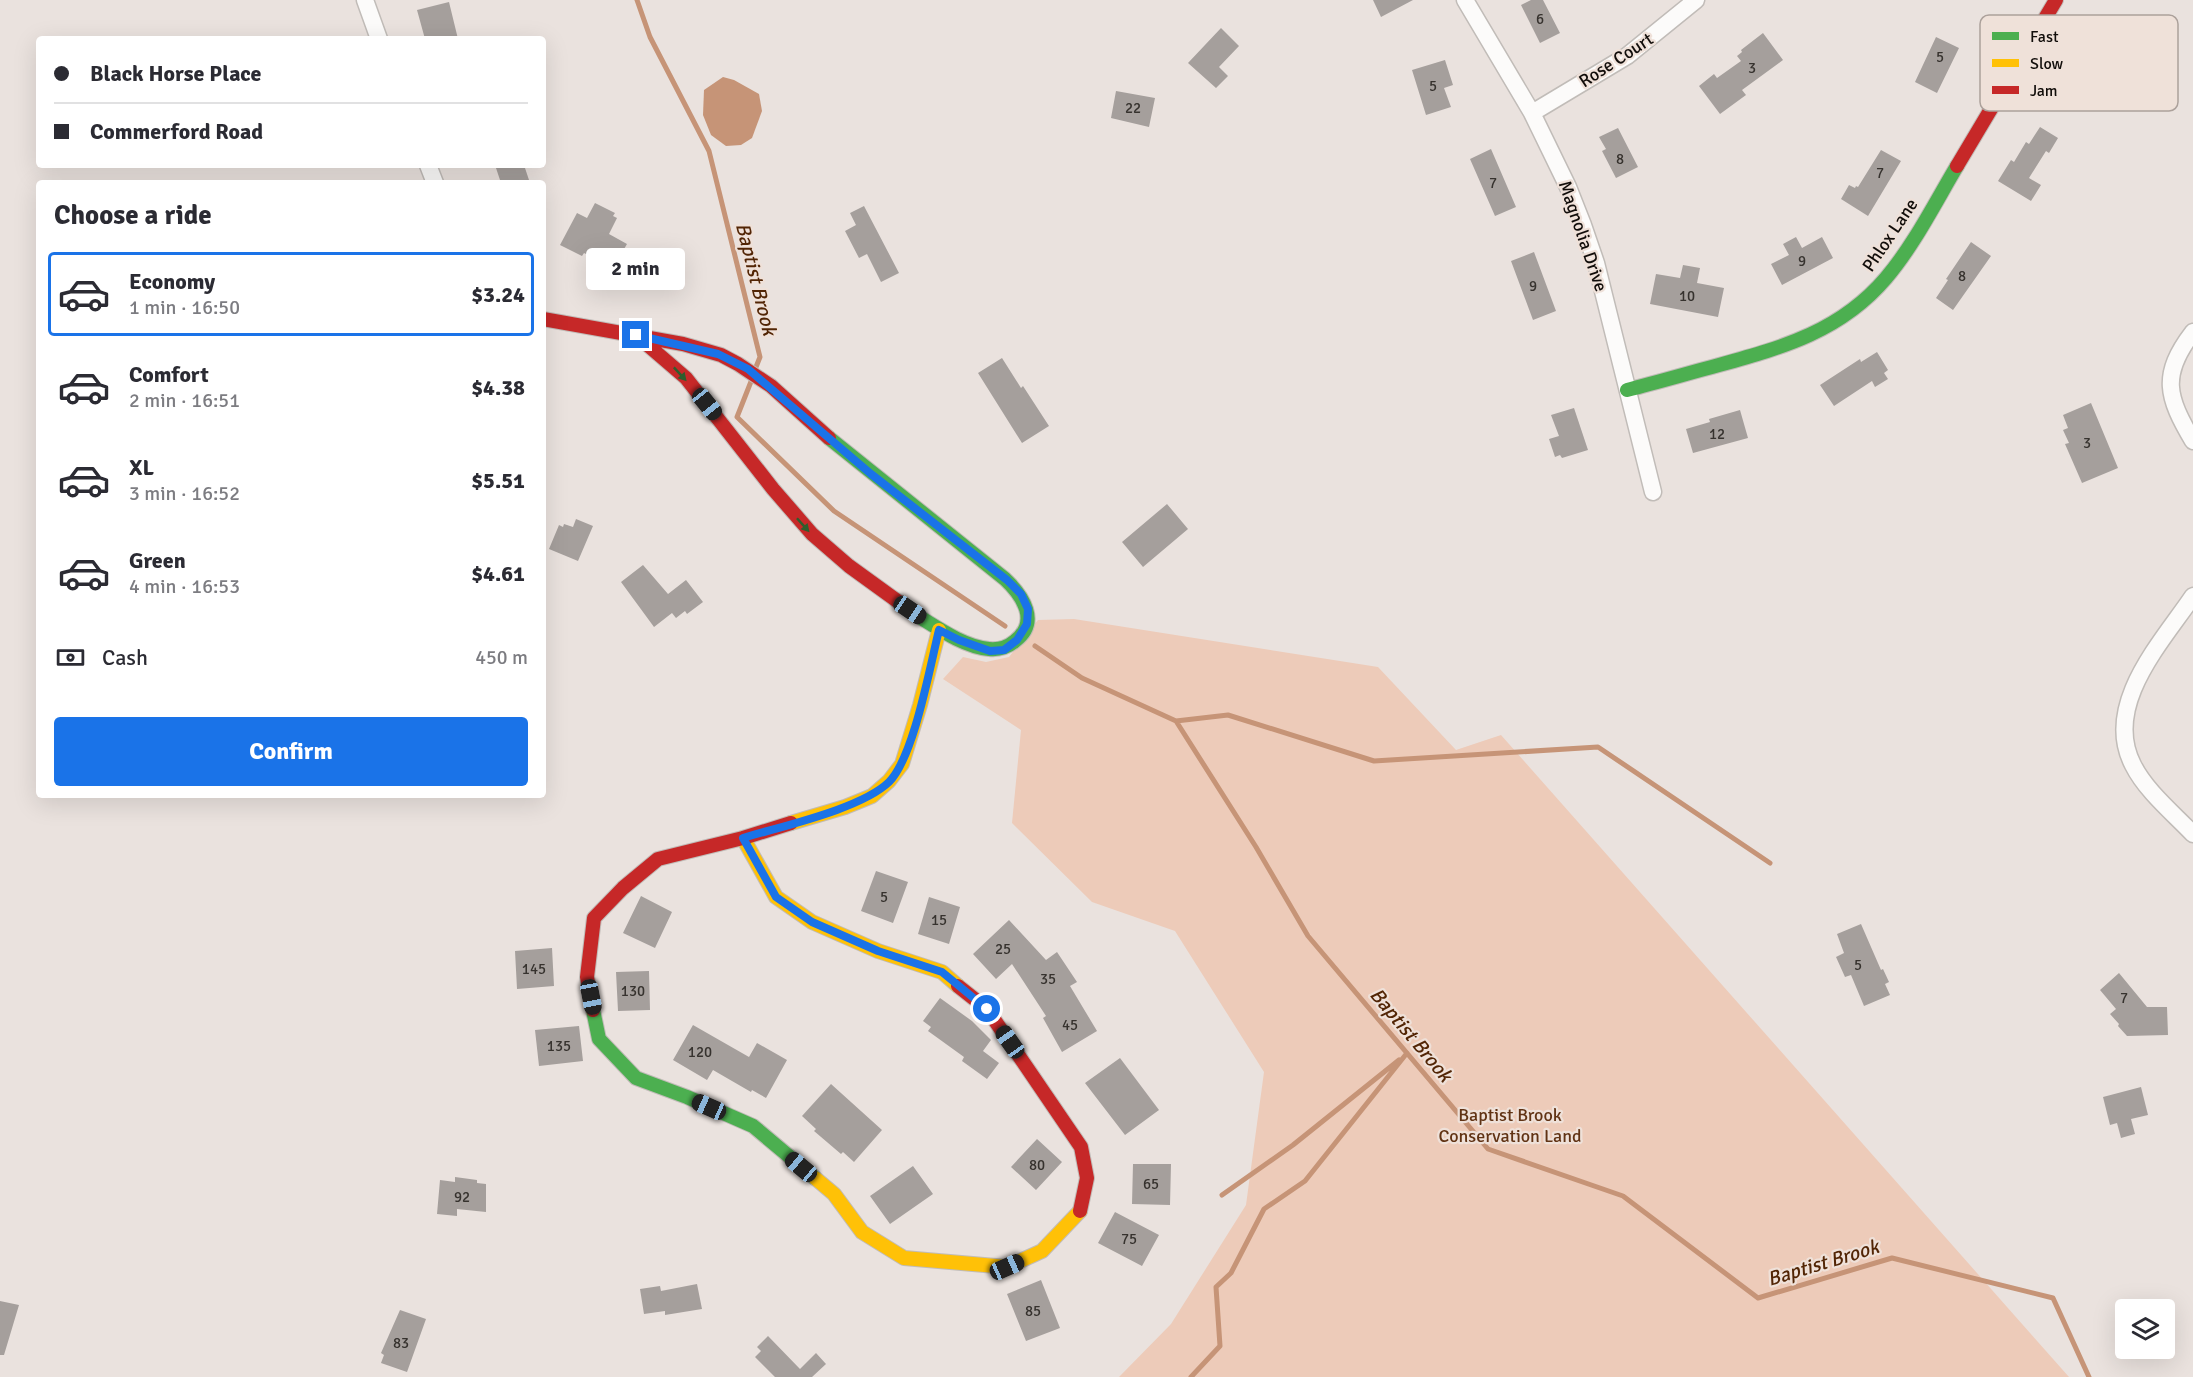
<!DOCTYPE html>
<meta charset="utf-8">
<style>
body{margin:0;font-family:Signika,sans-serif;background:#f7f7f7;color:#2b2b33;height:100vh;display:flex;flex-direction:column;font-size:22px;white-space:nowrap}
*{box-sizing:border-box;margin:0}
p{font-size:20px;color:#7c7c81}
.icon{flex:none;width:33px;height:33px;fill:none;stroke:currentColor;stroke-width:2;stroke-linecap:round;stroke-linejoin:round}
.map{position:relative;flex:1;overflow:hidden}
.panel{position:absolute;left:36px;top:180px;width:510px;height:618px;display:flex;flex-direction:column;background:#fff;border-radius:6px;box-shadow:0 6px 24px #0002}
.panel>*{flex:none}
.banner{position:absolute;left:36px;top:36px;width:510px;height:132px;border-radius:6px;box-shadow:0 6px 24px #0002;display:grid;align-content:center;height:132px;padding:0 18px;background:#fff}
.controls{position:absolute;left:2115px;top:1299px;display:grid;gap:12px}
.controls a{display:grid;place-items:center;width:60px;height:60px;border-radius:6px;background:#fff;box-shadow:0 6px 24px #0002;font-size:30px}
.end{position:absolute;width:27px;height:27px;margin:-14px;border:8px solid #1a73e8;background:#fff;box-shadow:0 0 0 3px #fff}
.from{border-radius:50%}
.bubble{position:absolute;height:42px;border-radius:6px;background:#fff;box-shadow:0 6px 24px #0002;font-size:20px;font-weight:700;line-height:42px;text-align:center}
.car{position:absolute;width:18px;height:36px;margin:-18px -9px;border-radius:8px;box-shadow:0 0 4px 2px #0007;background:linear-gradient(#222 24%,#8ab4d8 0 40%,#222 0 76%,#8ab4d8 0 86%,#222 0)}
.banner b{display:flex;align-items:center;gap:21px;height:57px;font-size:22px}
.banner b+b{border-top:2px solid #e1e1e2}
.banner i{width:15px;height:15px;background:#2b2b33}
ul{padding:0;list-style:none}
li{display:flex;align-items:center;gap:18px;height:84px;margin:0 12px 9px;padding:0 6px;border:3px solid transparent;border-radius:6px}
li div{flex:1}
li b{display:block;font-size:22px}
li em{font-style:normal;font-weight:700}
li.selected{border-color:#1a73e8}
li>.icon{width:54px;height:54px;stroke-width:1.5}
h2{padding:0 18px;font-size:27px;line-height:72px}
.pay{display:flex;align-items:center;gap:15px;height:66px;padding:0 18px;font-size:22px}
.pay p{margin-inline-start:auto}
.cta{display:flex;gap:12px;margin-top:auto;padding:12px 18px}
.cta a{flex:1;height:69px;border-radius:6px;background:#1a73e8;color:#fff;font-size:24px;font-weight:700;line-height:69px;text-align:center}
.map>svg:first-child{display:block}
</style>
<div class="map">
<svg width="2193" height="1377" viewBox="0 0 2193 1377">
<rect width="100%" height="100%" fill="#eae2de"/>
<!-- green -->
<path fill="#edcbb9" d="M1074,619L1378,667L1456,750L1501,735L2069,1377H1119L1171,1324L1246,1205L1264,1072L1175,931L1092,902L1012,823L1021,730L943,679L963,657L986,662L1009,657L1038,620Z"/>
<!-- water -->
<path fill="#c69477" d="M723,77L734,80L759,94L762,111L752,138L741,145L726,146L711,135L703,115L704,90Z"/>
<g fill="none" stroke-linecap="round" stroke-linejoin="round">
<!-- stream -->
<path stroke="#c69477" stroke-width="5" d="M637,0L650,37L709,151L760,357L756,367
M752,379L737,417L834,511L1005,626
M1035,646L1082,678L1176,721L1256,847L1308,936L1488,1149L1623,1196L1758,1298L1892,1258L2053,1298L2089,1377
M1176,721L1228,715L1374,761L1598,747L1770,863
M1222,1195L1293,1145L1399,1060
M1191,1377L1220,1346L1216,1287L1231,1273L1264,1209L1305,1181L1407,1053"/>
</g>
<!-- building -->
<path fill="#a59f9c" d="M1373,0H1413L1381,17Z
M1531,0H1543L1560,33L1540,43L1521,5Z
M449,2L458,39H425L417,10Z
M1221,28L1239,46L1219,67L1228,76L1216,88L1188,63Z
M1763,33L1783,60L1742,90L1746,95L1720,114L1699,86L1714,74L1717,78L1741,61L1737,56L1742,52L1741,50Z
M1936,37L1959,48L1937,93L1915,82Z
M1445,60L1453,85L1444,88L1451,107L1426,115L1412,70Z
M1116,91L1155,98L1149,127L1111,118Z
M2040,127L2058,138L2049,153L2046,151L2029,178L2041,185L2031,201L1998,181L2011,160L2014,162L2026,142L2029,144Z
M1618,128L1638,167L1616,178L1602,151L1606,149L1599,137Z
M1491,149L1516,207L1495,216L1470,159Z
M1881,150L1901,161L1868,216L1841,199L1849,185L1855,188L1856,186L1858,187Z
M495,165H524L530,183H501Z
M595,203L615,213L613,216L617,218L609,234L627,244L616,263L591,250L588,255L584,253L582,256L560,245L577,213L587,218Z
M864,206L899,273L881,282L867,254L859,258L845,231L856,225L850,213Z
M1796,237L1802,248L1822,237L1833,258L1782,285L1771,264L1789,255L1783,244Z
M1971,242L1991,256L1953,310L1936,298L1948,280L1946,279Z
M1534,252L1556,311L1533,320L1511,261Z
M1683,265L1700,268L1697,283L1724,288L1718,317L1650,304L1656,274L1680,278Z
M1877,352L1888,370L1884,373L1888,379L1875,387L1872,381L1834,406L1820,385L1860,359L1861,362Z
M1002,358L1021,388L1023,386L1049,426L1022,443L978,373Z
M2091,403L2118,468L2082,483L2065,444L2069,443L2063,430L2068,428L2063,415Z
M1574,408L1588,450L1562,458L1560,455L1555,457L1549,439L1559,436L1551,415Z
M1740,410L1748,438L1693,453L1686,429L1710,422L1709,419Z
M1167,504L1188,529L1143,567L1122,542Z
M576,519L593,526L578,561L549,549L559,525L563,527L564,524L573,527Z
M643,565L668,594L686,580L703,602L687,614L685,611L676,618L672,613L654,627L621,582Z
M876,871L908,882L893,923L861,911Z
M641,896L672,912L655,948L623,933Z
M929,897L960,907L949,944L918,934Z
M1009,920L1046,960L1057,952L1077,982L1070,986L1097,1031L1062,1052L1043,1018L1046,1016L1012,964L996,979L973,954Z
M1861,924L1881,970L1883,969L1889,982L1885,984L1890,995L1864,1006L1851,975L1845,977L1836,957L1844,953L1837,934Z
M552,948L554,986L517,989L515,951Z
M649,971L650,1010L618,1011L616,972Z
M2119,973L2147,1007H2167L2168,1035L2127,1036L2118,1026L2119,1024L2110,1014L2116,1009L2100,990Z
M940,998L972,1021L991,1040L983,1051L999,1063L987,1079L962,1061L964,1057L928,1031L931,1027L923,1021Z
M693,1025L749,1057L757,1043L787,1060L766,1098L752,1090L751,1092L713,1070L707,1080L673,1060Z
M579,1026L583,1061L539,1066L535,1030Z
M1120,1058L1159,1110L1125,1135L1085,1083Z
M831,1084L882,1130L854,1162L843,1152L841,1154L814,1131L816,1129L802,1116Z
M2141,1087L2148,1115L2131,1119L2135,1134L2121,1138L2117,1123L2110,1125L2103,1097Z
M1037,1139L1062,1162L1036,1190L1011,1167Z
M1133,1164H1171L1170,1205L1132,1204Z
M913,1166L933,1194L890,1224L870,1196Z
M455,1177L477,1180V1183L486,1184V1212L457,1209V1216L437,1214L440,1180L455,1182Z
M1115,1212L1159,1235L1142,1266L1098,1243Z
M1041,1280L1060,1328L1026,1341L1007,1294Z
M697,1284L702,1309L665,1315V1311L644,1314L640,1289L660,1286L661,1291Z
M0,1301L19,1305L4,1355H0Z
M400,1310L426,1319L407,1372L381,1363L384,1355L381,1353Z
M768,1336L800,1369L816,1353L826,1364L812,1377H775L755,1357L761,1351L757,1347Z"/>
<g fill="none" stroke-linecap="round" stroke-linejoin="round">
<!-- street casing -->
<g stroke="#c1bcb8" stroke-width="19">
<path id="street" d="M365,0L379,39
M1465,0L1532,113L1568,187L1583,225L1596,263L1653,492
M1532,113L1627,56L1696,0
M428,165L435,183
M2193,332C2160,375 2167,397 2193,441
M2193,596C2162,642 2102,705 2133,765C2146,791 2173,813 2193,834"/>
</g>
<!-- fast casing -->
<g stroke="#c1bcb8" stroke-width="16">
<path id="fast" d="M1627,390C1658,382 1689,373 1719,365C1784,347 1841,331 1886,278C1914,245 1935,203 1957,166
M829,438L1005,579C1023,596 1040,622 1015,641C1008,647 999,650 989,649C965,647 939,629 918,616
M593,1010L599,1039L636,1078L687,1097L753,1126L815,1178"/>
</g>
<!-- slow casing -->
<g stroke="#c1bcb8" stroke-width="16">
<path id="slow" d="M791,823L845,807L872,796L889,781L902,764L920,705L939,630
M743,838L776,897L812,922L878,951L942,972L958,986
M815,1178L834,1194L862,1232L904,1258L1007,1267L1042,1251L1080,1211"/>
</g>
<!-- jam casing -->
<g stroke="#c1bcb8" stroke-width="16">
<path id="jam" d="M1957,166L2056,0
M543,319L683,344L721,355L738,364L771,386L829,438
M636,335L686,378L773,489L812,534L849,566L918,616
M958,986L987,1009L1081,1147L1087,1178L1080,1211
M593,1010L587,977L594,918L623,888L658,859L743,838L791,823"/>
</g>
<!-- street -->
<use href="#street" stroke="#fcfbfa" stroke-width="16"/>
<!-- fast -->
<use href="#fast" stroke="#4caf50" stroke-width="14"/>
<!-- slow -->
<use href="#slow" stroke="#ffc107" stroke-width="14"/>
<!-- jam -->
<use href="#jam" stroke="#c62828" stroke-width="14"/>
</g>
<!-- one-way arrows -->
<defs><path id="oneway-solid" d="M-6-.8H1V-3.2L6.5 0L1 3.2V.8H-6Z" transform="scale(1.5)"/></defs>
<g fill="#2e5e2d">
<use href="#oneway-solid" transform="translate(680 374) rotate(47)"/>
<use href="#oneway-solid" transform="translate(803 525) rotate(48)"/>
</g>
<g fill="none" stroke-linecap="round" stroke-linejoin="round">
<!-- route -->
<path stroke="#1a73e8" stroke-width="8" d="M636,335L718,354L748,369L871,474L1007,580L1021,594L1028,609L1027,624L1017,640L1004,650L990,651L959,640L939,630C930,666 914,757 889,782C861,809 782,826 743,838L776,897L812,922L878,951L942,972L987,1009"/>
</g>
<g text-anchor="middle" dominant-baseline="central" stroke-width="4.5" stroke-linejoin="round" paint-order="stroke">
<!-- number labels -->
<g font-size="15" fill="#36322e">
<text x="1540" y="19">6</text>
<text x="1940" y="57">5</text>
<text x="1752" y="68">3</text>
<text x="1433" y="86">5</text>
<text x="1133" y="108">22</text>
<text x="1620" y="159">8</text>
<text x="1880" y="173">7</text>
<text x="1493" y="183">7</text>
<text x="1802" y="261">9</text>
<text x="1962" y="276">8</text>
<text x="1533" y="286">9</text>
<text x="1687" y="296">10</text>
<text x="1717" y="434">12</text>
<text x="2087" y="443">3</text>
<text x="884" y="897">5</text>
<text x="939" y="920">15</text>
<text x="1003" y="949">25</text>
<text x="1858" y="965">5</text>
<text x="534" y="969">145</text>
<text x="1048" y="979">35</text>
<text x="633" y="991">130</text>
<text x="2124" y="998">7</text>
<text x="1070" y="1025">45</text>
<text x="559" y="1046">135</text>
<text x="700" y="1052">120</text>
<text x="1037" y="1165">80</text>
<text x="1151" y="1184">65</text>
<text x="462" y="1197">92</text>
<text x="1129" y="1239">75</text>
<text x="1033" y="1311">85</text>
<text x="401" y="1343">83</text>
</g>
<!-- street labels -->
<g font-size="18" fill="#110d0a" stroke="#efe1d9">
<text transform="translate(1616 60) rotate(-33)">Rose Court</text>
<text transform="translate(1890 235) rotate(-56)">Phlox Lane</text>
<text transform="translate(1583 236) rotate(71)">Magnolia Drive</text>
</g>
<!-- park labels -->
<g font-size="18" fill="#613314" stroke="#efe1d9">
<text x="1510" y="1115">Baptist Brook<tspan x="1510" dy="21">Conservation Land</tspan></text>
</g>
<!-- water labels -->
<g font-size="20" font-style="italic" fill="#522505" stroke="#efe1d9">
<text transform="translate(756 279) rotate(76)">Baptist Brook</text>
<text transform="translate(1411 1035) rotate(50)">Baptist Brook</text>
<text transform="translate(1823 1263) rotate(-17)">Baptist Brook</text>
</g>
</g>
<!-- legend -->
<rect x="1980" y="15" width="198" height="96" rx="9" fill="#efe1d9" stroke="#aca19b" stroke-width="1.5"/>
<rect x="1992" y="32" width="27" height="8" fill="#4caf50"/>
<rect x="1992" y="59" width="27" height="8" fill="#ffc107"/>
<rect x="1992" y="86" width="27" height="8" fill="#c62828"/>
<g font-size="16" fill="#110d0a">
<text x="2030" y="42">Fast</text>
<text x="2030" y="69">Slow</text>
<text x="2030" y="96">Jam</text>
</g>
</svg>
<div class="controls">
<a><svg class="icon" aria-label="layers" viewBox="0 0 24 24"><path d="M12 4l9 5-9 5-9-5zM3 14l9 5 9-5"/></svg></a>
</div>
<i class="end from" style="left:987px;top:1009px"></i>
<i class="end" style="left:636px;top:335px"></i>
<div class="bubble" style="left:586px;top:248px;width:99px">2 min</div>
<i class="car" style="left:707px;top:404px;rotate:141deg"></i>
<i class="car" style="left:910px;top:610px;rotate:124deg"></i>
<i class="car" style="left:591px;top:997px;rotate:169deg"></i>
<i class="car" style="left:1010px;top:1042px;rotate:325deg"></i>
<i class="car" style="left:709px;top:1107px;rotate:294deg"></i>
<i class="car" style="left:801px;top:1167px;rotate:310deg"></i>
<i class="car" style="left:1007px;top:1267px;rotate:66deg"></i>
<div class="banner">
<b><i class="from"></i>Black Horse Place</b>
<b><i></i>Commerford Road</b>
</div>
<section class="panel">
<h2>Choose a ride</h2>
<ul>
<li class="selected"><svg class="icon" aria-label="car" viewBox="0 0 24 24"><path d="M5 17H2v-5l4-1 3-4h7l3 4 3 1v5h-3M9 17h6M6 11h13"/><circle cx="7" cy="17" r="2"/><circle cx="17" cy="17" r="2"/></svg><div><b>Economy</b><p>1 min · 16:50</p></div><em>$3.24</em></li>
<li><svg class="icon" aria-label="car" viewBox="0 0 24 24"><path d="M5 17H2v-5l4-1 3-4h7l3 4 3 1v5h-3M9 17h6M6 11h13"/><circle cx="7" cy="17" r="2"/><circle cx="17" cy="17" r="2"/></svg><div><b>Comfort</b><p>2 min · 16:51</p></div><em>$4.38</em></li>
<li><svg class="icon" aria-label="car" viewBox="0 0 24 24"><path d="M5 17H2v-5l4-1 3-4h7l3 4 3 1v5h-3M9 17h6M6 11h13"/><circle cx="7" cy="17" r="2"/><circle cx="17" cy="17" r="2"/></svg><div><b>XL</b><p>3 min · 16:52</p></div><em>$5.51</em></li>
<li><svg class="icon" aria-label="car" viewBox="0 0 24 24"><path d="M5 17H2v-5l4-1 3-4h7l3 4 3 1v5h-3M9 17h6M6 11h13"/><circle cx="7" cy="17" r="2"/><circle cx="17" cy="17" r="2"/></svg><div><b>Green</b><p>4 min · 16:53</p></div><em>$4.61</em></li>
</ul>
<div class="pay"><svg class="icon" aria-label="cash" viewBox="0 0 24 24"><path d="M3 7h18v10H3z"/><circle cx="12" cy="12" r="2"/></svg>Cash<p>450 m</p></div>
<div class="cta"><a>Confirm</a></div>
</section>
</div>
